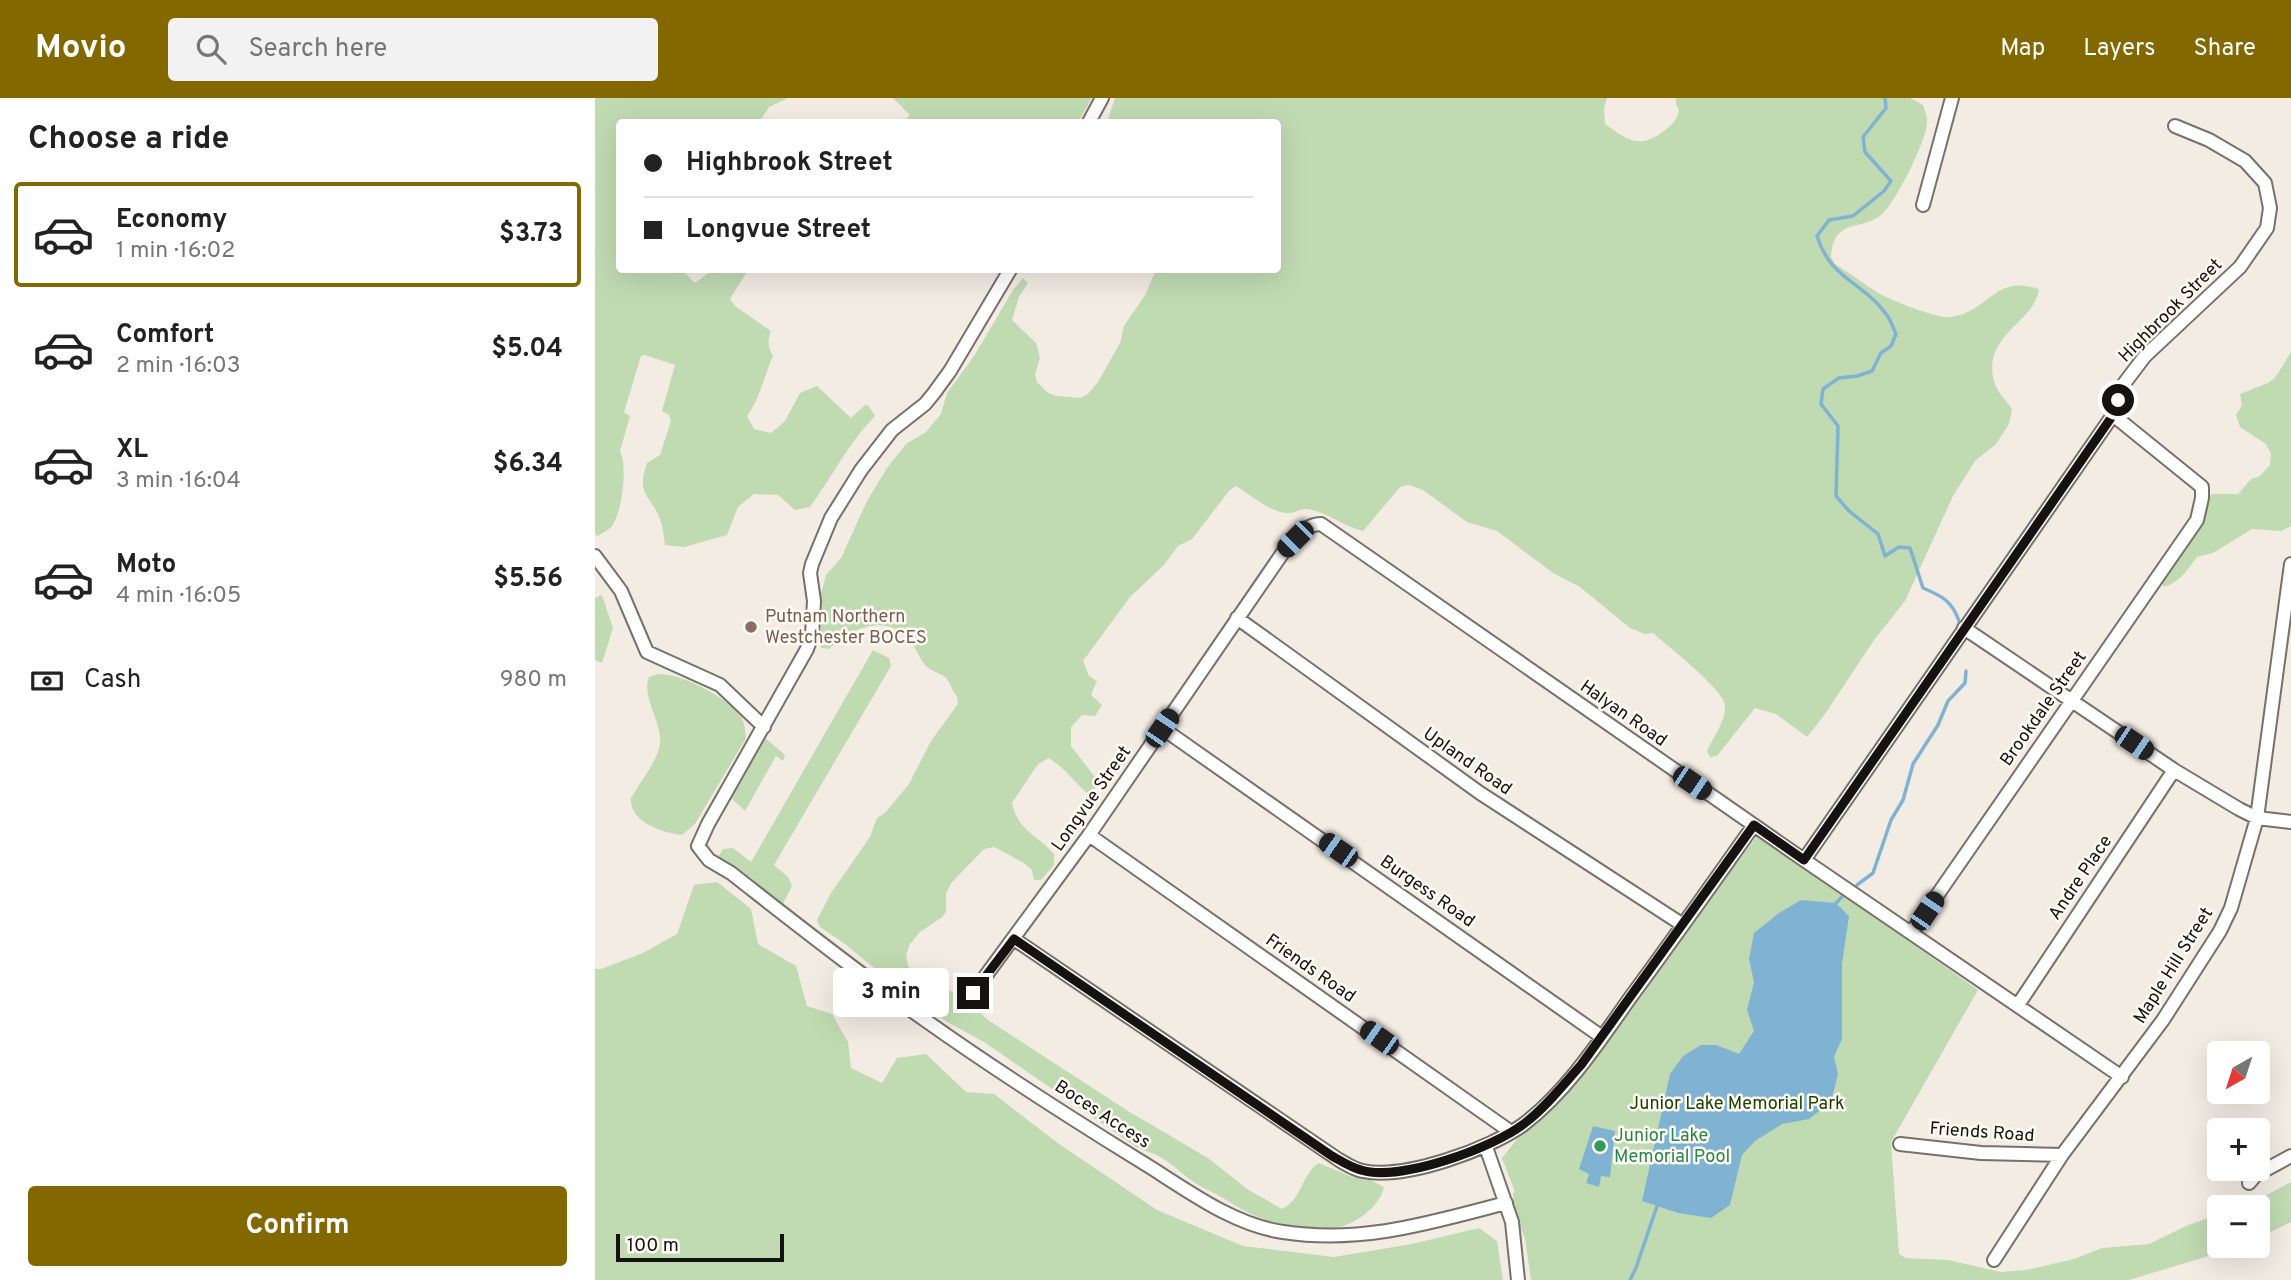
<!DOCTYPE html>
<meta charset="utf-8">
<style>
body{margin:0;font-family:Overpass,sans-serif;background:#f2f2f2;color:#222;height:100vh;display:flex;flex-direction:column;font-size:26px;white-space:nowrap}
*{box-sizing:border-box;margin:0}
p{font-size:23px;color:#767676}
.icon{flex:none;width:38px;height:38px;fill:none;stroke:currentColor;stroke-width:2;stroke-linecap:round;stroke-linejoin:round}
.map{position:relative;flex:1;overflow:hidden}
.drawer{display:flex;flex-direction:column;background:#fff;width:595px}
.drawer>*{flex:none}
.hud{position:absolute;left:21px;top:21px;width:665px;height:154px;border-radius:7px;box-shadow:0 7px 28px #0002;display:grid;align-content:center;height:154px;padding:0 28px;background:#fff}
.needle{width:46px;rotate:219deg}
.fabs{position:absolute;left:1612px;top:943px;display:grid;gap:14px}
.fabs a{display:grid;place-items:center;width:63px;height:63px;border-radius:7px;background:#fff;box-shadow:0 7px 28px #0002;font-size:35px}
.scale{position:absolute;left:21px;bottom:18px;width:168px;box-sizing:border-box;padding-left:7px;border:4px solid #15120f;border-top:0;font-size:19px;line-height:24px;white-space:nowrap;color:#15120f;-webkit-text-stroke:5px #fefaf4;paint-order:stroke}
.end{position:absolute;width:32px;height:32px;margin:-16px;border:9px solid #15120f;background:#fff;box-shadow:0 0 0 4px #fff}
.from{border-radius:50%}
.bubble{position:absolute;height:49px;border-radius:7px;background:#fff;box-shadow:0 7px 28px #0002;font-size:23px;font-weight:700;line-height:49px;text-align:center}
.car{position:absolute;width:21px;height:42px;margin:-21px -10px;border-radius:9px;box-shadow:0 0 5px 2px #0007;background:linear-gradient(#222 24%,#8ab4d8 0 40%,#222 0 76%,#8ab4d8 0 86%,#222 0)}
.hud b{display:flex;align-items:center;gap:24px;height:66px;font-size:26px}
.hud b+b{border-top:2px solid #e0e0e0}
.hud i{width:18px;height:18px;background:#222}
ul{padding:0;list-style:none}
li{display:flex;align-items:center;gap:21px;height:105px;margin:0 14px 10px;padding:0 14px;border:4px solid transparent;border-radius:7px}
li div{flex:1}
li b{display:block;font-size:26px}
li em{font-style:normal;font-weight:700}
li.current{border-color:#836800}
li>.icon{width:63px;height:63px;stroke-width:1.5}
h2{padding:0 28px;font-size:32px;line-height:84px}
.pay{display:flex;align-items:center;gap:18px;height:77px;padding:0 28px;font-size:26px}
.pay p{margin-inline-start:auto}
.button{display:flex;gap:14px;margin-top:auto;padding:14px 28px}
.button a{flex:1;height:80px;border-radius:7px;background:#836800;color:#fff;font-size:28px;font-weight:700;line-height:80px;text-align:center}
header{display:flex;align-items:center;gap:42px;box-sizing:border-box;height:98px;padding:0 35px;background:#836800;color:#fff}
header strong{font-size:33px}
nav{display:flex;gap:38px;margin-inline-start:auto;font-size:24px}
.search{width:490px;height:63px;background:#f2f2f2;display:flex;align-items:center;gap:18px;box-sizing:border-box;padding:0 24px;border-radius:7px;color:#767676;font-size:26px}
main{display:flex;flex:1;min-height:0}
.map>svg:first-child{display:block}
</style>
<header>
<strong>Movio</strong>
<div class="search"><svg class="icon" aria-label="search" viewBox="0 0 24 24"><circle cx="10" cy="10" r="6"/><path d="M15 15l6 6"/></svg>Search here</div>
<nav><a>Map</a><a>Layers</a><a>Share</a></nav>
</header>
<main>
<section class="drawer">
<h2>Choose a ride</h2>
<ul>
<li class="current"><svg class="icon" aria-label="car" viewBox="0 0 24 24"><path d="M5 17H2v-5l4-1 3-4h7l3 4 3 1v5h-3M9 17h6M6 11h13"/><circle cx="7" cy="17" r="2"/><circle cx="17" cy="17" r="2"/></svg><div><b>Economy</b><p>1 min · 16:02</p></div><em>$3.73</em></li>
<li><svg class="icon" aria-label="car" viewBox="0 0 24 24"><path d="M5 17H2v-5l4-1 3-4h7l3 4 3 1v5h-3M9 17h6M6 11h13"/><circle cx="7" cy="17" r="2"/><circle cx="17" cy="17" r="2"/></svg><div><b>Comfort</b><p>2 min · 16:03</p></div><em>$5.04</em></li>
<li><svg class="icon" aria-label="car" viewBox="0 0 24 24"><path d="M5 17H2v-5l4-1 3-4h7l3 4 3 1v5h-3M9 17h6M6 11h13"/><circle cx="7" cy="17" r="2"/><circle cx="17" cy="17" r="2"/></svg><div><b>XL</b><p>3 min · 16:04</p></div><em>$6.34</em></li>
<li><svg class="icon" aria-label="car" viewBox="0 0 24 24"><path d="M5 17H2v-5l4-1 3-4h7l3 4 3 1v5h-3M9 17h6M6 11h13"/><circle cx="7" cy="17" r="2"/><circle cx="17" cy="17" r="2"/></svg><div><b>Moto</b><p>4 min · 16:05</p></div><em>$5.56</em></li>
</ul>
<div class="pay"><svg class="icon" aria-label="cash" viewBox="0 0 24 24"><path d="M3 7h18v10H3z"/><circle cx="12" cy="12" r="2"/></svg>Cash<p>980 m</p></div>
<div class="button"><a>Confirm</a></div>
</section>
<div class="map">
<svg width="1696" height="1182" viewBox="0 0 1696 1182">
<rect width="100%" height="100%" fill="#f3ece3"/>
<!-- green -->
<path fill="#c0dab2" d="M0,0H193L174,9L164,24H24V172H87L100,185L117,172H153L135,201L140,208L176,233C172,243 173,249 178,258C169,278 165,300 152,318L159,331L176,335L190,323L205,295L222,288L256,320L270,307L274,308L280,318C254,344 237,379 215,409L200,412L183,397L159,396L143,409L132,437L89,449L70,447C69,440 68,431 66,424C57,396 40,400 52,365L65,357L76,323L74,317L67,313L80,267L50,257L46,258L29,314L35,318L25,353C33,368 27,414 17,428C14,432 7,435 3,438L0,436Z
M298,0H497L483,24H308L315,17Z
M520,0H1012L1009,10L1010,26C1032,42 1044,52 1069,33C1077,27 1083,21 1084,12L1081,6V0H1315L1328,7C1330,12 1332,18 1332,23C1333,41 1299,108 1285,118C1264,133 1239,120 1236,159L1240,166C1255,175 1270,187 1285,196C1299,203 1342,221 1356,219C1396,213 1398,176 1444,191C1439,226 1387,236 1399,283C1401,293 1411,302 1417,311L1414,326L1401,346L1380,363L1358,398L1310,503L1279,542L1230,616L1212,639L1181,616L1160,610L1122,658L1115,659L1112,653C1118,640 1131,622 1130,608C1130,592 1071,547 1058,535L1050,536L1035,530L985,489L958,475L902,433L872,424L828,392L814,387L805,389L768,433C748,428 732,414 712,411C705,411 701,414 696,415C678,417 656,397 641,388L634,393L597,441L583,448L569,467L535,499L488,563L494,578L502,583L496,597L507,607L500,618L487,617L476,629V648L499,678L502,689L492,695C478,683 471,671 454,660L443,666L417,705C422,732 443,737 459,756V767L446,782H439L437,772L429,765L399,749L389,751L356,785L351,796V814L346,820L325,834L315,846L311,857L313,868L326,878L371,901L393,922L533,1013L613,1060L652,1091L687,1111C707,1102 707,1075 724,1065L757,1079L775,1082L789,1089C786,1104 771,1117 758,1124C715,1145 665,1124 628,1100C619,1094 609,1091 600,1085C589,1078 581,1069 570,1062C562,1056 550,1053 541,1049L389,944L354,925L310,895L250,846L225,829L222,822L236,795L275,739L282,720L290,715L314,686L336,643L363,606L362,598C356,593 357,586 351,580C346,575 338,574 332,569C325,562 321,550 314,542C291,514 255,531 234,551L226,550V496L231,477L246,460L272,403L292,370L311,346L331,334L346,316L352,295L379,258L418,192L428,180L433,185L424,199L417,222L441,245L443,252L445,260L440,276L442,284L453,295L461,298L486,300L493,296L503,284L525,245L529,228L550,197L561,172H682V24H512Z
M1696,254V428L1686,433L1657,431L1618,455L1602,459C1593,471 1585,484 1569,489L1565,482L1610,402L1617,396H1643L1656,381L1665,378L1675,367L1676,356L1671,346L1645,329L1641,317L1647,307L1645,296L1673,285L1680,280Z
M7,497L18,530L7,565L0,562V500Z
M278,552L294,560L296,568L179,767L193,779L197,788L188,806L123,759L128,751L138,750L156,764Z
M64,576C88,576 132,599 146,619C150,625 150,632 151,640L100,726L87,737C68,735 34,724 36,700C45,684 63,663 65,645C67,623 46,600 54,579Z
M170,640L190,657L188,663L181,658L150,713L134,698L165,641Z
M1163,737L1383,892L1296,1044L1304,1156L1311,1160L1353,1162L1406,1174L1431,1172L1479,1161L1507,1150L1554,1146L1591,1128L1624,1116V1148H1647L1534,1182H936L930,1140L919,1115L918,1095L920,1094L907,1060Z
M122,784L156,811L163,846L201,868L212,908L237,916L253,944L256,970L287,985L302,960L331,956L371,994L399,996L464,1046L562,1112L648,1148L739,1159L817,1146L884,1130L902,1143L908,1182H0V871H6L48,855L82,836L99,787Z
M1696,1084V1124L1663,1140L1662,1110L1642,1109L1664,1101Z"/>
<!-- water -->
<path fill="#80b3d2" d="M1206,802L1241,805L1254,818L1247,866V941L1239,959L1243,976L1236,1004L1214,1021L1187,1026L1160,1043L1147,1057L1135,1107L1116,1120L1083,1115L1047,1103L1075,976L1088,958L1106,947H1121L1144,956L1159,933L1152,912L1159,884L1154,861L1159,835L1184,815Z
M998,1028L1020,1033L1015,1079L1006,1078L1004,1089L991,1085L994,1076L984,1071Z"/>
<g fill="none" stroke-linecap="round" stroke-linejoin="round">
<!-- stream -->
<path stroke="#80b3d2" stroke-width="3.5" d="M1290,0L1291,10L1268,39L1270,54L1296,83L1289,93L1258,118L1234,122L1222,138C1235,181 1268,184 1291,216C1296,222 1298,230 1301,236L1296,248L1286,255L1277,273L1262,278L1244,280L1228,291L1226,306L1243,328L1241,398L1254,413L1283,436L1290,458L1304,449L1315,450L1328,490C1347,498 1357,503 1364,523
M1262,787L1278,775L1296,722L1308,702L1318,666L1343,627L1353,603L1370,585L1371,573
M1241,805L1247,799
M1035,1182L1041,1170L1062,1108"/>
<!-- minor casing -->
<g stroke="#777169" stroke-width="16">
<path id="minor" d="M494,24L507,0
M1328,107L1357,0
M415,172L355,273L339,295L330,306L297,332L266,372L236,420L217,466L215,475L219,503L217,537L212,551L113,726L103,748L114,762L136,775C200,825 264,876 330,922C399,971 471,1017 542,1061C587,1088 634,1126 688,1134C767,1146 834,1125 911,1105
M0,458L26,493L52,554L125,587L169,629
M642,520L885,695L1088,827
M1369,530L1579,672L1644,711L1662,720L1696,724
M567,630L1007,939
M494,737L916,1034
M1209,762L1518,317L1528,287L1550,258L1645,169L1672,130L1675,110L1670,85L1650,63L1614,42L1580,28
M1316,835L1602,422L1607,400V389L1518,317
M419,841L744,1062C751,1066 760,1072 768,1073C810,1082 895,1051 929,1026C972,993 1004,944 1035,900C1077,843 1118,785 1159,727
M378,895L494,737L689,453C700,441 710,426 726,426L1209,762L1527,979
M1423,907L1579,672
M1305,1046L1386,1055L1467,1057
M891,1049L917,1124L923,1182
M1654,1085L1661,1077L1696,1058
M1399,1162L1467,1057L1568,922L1625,833L1636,810L1662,720L1696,466"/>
</g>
<!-- minor -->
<use href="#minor" stroke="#fff" stroke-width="12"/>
</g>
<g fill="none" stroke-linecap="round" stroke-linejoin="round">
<!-- route -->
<path stroke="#15120f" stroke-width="9" d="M378,895L419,841L737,1058C746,1063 757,1070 766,1072C805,1084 898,1050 930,1025C951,1009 968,987 986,967L1159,727L1209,762L1518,317L1523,302"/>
</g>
<!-- markers -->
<circle fill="#8d6e63" stroke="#fefaf4" stroke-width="2.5" cx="156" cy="529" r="7"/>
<circle fill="#2e9e5b" stroke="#fefaf4" stroke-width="2.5" cx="1005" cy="1048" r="7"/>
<g text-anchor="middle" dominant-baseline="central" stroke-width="5" stroke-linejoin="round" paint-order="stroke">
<!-- street labels -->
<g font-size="18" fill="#15120f" stroke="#fefaf4">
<text transform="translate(1576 213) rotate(-45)">Highbrook Street</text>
<text transform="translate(1449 611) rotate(-55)">Brookdale Street</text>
<text transform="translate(1028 616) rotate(35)">Halyan Road</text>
<text transform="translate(872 664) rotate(35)">Upland Road</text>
<text transform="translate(497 701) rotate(-55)">Longvue Street</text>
<text transform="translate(1486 780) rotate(-56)">Andre Place</text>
<text transform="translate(832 794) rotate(35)">Burgess Road</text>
<text transform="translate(1579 868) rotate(-58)">Maple Hill Street</text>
<text transform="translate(715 871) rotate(35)">Friends Road</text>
<text transform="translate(507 1017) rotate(33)">Boces Access</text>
<text transform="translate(1387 1035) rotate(4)">Friends Road</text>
</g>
<!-- education labels -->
<g font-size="18" fill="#785e54" stroke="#fefaf4" text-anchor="start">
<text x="170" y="519">Putnam Northern<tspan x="170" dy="21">Westchester BOCES</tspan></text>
</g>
<!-- park labels -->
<g font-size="18" fill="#1d4100" stroke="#fefaf4">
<text x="1142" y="1006">Junior Lake Memorial Park</text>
</g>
<!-- leisure labels -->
<g font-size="18" fill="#27864d" stroke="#fefaf4" text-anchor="start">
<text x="1019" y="1038">Junior Lake<tspan x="1019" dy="21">Memorial Pool</tspan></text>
</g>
</g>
</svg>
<div class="fabs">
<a><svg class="needle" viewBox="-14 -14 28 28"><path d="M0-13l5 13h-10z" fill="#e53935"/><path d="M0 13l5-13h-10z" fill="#767676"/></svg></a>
<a>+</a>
<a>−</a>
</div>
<div class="scale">100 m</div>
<i class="end from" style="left:1523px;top:302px"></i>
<i class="end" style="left:378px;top:895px"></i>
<div class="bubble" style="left:238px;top:870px;width:116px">3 min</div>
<i class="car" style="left:700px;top:441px;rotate:225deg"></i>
<i class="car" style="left:567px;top:630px;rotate:34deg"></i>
<i class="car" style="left:1539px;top:645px;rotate:124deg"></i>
<i class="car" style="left:1097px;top:685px;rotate:124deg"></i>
<i class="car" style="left:743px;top:752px;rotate:305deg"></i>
<i class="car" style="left:1332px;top:813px;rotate:34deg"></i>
<i class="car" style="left:784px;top:940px;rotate:305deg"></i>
<div class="hud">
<b><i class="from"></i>Highbrook Street</b>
<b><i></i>Longvue Street</b>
</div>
</div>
</main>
